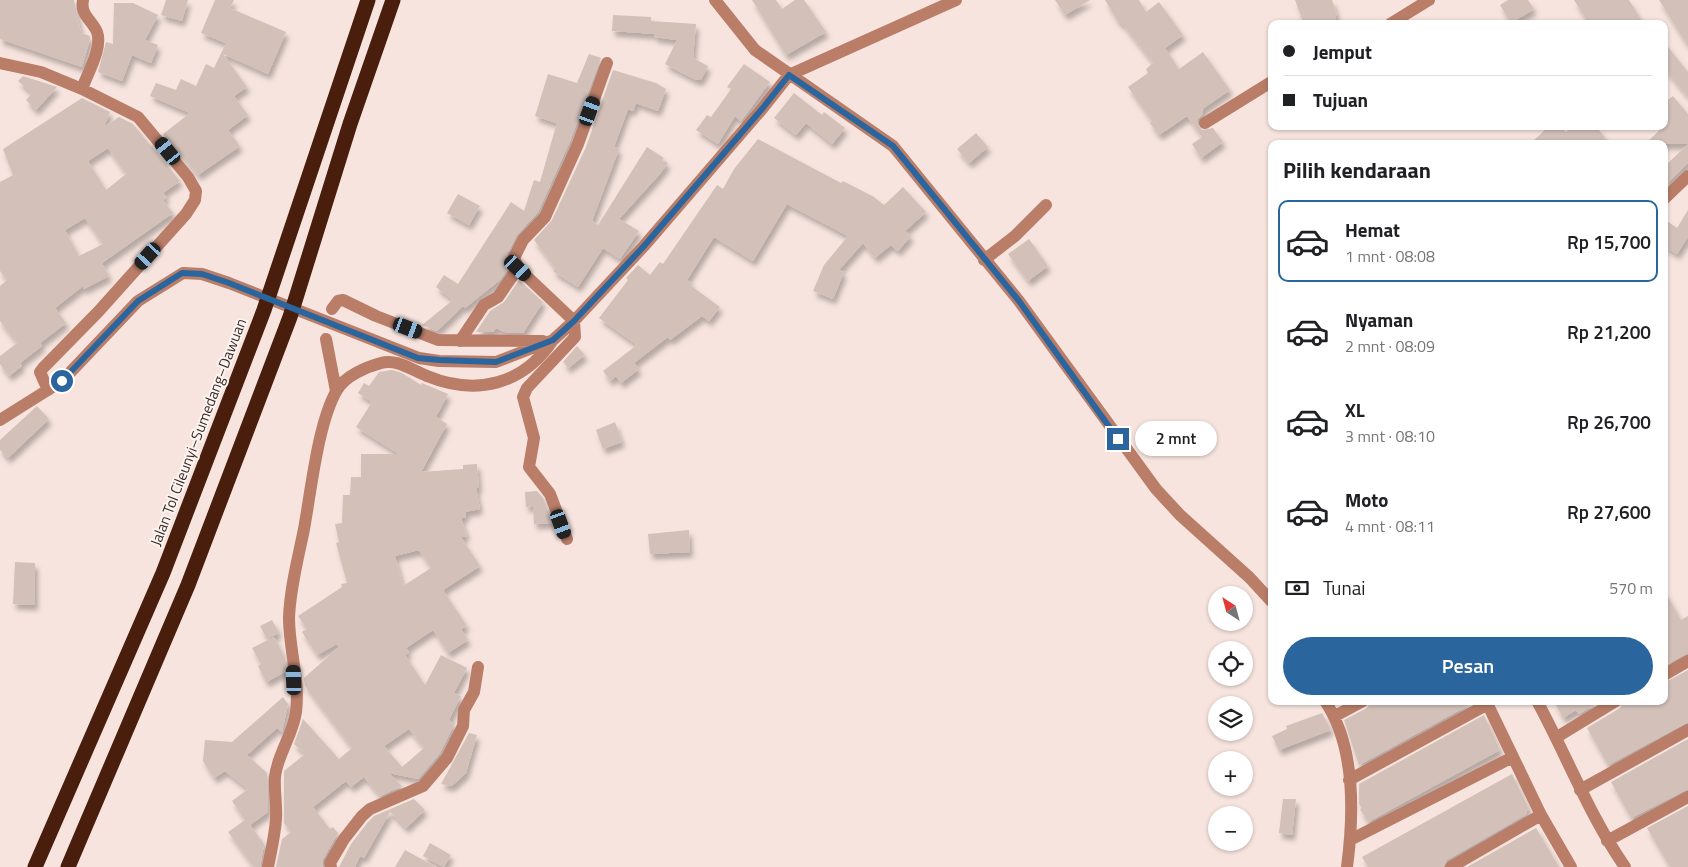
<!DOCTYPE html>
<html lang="id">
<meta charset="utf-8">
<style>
body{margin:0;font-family:"Titillium Web",sans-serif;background:#f2f2f2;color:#202124;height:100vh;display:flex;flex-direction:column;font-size:19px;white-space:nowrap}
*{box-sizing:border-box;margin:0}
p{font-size:16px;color:#757577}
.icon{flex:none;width:28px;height:28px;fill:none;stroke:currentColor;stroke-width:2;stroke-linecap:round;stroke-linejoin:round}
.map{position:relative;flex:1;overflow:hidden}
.sheet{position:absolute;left:1268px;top:140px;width:400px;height:565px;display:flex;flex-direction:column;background:#fff;border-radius:10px;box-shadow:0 1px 4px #0004}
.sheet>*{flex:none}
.hud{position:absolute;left:1268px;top:20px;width:400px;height:110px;border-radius:10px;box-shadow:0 1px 4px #0004;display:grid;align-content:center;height:110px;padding:0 15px;background:#fff}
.needle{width:32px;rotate:324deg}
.tools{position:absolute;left:1208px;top:586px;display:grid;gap:10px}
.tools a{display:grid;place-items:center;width:45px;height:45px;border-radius:50%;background:#fff;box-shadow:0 1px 4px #0004;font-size:25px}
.end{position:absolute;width:22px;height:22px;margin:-11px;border:6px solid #2b659d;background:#fff;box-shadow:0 0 0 2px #fff}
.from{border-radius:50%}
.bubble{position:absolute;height:35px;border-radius:18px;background:#fff;box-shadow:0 1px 4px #0004;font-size:16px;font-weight:600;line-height:35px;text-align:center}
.car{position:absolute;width:15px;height:30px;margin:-15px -8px;border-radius:6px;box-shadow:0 0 4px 1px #0007;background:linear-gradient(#222 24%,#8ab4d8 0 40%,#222 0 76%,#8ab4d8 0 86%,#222 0)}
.hud b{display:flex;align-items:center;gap:18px;height:48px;font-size:19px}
.hud b+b{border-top:1px solid #e0e0e0}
.hud i{width:12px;height:12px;background:#202124}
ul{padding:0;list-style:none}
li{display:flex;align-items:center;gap:15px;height:82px;margin:0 10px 8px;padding:0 5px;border:2px solid transparent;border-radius:10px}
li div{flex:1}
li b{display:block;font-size:19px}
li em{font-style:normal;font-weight:600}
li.active{border-color:#2b659d}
li>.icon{width:45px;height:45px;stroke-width:1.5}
h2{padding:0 15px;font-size:22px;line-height:60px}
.pay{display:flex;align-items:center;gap:12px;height:55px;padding:0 15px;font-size:19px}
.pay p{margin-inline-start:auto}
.button{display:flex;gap:10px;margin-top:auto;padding:10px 15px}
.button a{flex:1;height:58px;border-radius:30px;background:#2b659d;color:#fff;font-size:20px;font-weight:600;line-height:58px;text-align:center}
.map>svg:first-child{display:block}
</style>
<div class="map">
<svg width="1688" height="867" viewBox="0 0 1688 867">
<defs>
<filter id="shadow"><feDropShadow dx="3" dy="5.5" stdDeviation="2.5" flood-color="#0004"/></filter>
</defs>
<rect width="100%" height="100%" fill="#f7e4de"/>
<!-- building -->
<path fill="#d2c0b9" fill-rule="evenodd" filter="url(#shadow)" d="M0,0H74L81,33L90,36V39L82,67L0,39Z
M166,0H188L182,21L161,15Z
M215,0H234L230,8L286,32L268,74L223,54L247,87L234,96L248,115L228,130L240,146L198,175L163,134L190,113L150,96L156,83L176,90L181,79L196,86L206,64L214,68L226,43L201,33Z
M752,0H776L782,9L795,0H804L826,32L786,55Z
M1055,0H1090L1065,15Z
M1105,0H1139L1146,12L1159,2L1183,35L1165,48L1179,69L1203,52L1230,90L1204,108L1202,112L1203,114L1198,119L1197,124L1202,130L1213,128L1223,142L1201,158L1192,144L1202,137L1187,116L1159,135L1150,123L1152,121L1128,87L1148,73L1146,69L1153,63L1121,22L1119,23Z
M1295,0H1332L1337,15L1335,16L1337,24H1304Z
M1508,0H1528L1534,9L1511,23L1500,5Z
M1574,0H1629L1644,24H1589Z
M1659,0H1688V46Z
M114,3H133L158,15L145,40L158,45L151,63L132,55L122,81L98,72L106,42L113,44Z
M613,15L651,17V21L696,24L693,58L708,66L701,80H696L665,64L677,40L654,37L655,34L612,31Z
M1664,42L1688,72V97L1664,68Z
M589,54L601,58L570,141L538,212L517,235L507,254L509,267L500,280L465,308L463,306L437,331L422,325L453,300L436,287L444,275L458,284L511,202L524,211L534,180L540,182L556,126V123L535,116L548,74L577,83Z
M744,64L770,82L741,121L735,116L718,144L696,130L707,115L711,117L731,89L727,87Z
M613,70L656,83L666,89L658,111L636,103L633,111L628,109L614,147L619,149L592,221L598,225L647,147L664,158L662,160L668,163L660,174L619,219L639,231L620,259L603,248L578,287L553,271L555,268L534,240L552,220L586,147Z
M23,76L57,87L36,110L26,100L32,93L18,81Z
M794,93L822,115L824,112L845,128L832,144L806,123L796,135L774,118Z
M1673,96L1688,114V144H1645L1664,126V103Z
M82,98L110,112L104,127L119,117L133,124L180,181L163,193L167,197L163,200L173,213L102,263L109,276L84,289L83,286L55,308L66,323L40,343L42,346L20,363L22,366L9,376L0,364V356L17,343L0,321V286L7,280L0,271V182L13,175L3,149ZM108,148L126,174L106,190L88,161ZM85,218L103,244L79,256L65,230Z
M1549,126H1560L1566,132L1572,126H1595L1605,137L1598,144H1530Z
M976,133L988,147L969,163L957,149Z
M758,139L841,183L843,181L874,197L884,205L903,187L926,212L905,231L911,236L898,251L891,245L875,258L863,243L839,270L844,272L833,299L813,291L824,265L848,236L787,204L753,261L714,237L687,280L692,283L690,285L720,307L709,321L702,316L670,340L668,337L634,363L639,369L621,383L616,376L610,381L603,371L637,345L599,318L628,280L626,278L638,265L650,275L660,262L663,264L717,185L723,189L734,169Z
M1688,144V163L1664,186V167Z
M458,194L480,206L469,225L447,213Z
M1688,210V237L1677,254L1664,246V219L1677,228Z
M1029,239L1048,266L1028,281L1008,254Z
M519,280L543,302L523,333L504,332L496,328L493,332H476L490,311L504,302Z
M577,346L585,355L568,368L563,362Z
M392,370L402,373L421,385L422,383L448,394L436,417L447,424L421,472L463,469V465L477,464L479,488H476L480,509L465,512L466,517L461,518L467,536L461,537L480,566L443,590L467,626L461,629L468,640L448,653L433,630L406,648L409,652L405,655L425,685L441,655L467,668L454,693L461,696L449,720L454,725L440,753L418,779L389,773L402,786L380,796L364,777L351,787L346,781L313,807L330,829L333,827L338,833L323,859V867H276L282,839L291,832L284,823V771L305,754L294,744L303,719L339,759L352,748L305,686L304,678L339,647L337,644L317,655L302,632L307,629L298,616L342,587L341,584L347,583L336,543L339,542L335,524L342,523L343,495H350L351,477H361V454H399L356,427L372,402L358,393L364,383L369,386L379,372ZM419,550L431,568L403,586L395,556ZM409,729L424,748L402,767L384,746Z
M37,406L49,419L8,458L0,450V440Z
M615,422L622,442L603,449L596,430Z
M537,491L543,498L552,523L534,524L533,506L526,507L525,492Z
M689,530L690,552L650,554L648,534Z
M15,562L35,563V605L13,604Z
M1664,590L1681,620L1688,616V653L1664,666Z
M272,620L279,633L267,639L260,626Z
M274,637L285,658L287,671L266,682L258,666L261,664L252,648Z
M1688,670V722L1608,765L1587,728L1620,708L1624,701H1664V683Z
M283,697L288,704L282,732L277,728L247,755L267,773L268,812L250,825L264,844L260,867H254L228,832L245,820L232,801L248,789L225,771L214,778L203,761L205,740L232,742Z
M1371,701H1476L1359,765L1344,720L1367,708Z
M1554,701H1600L1579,714L1576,710L1563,718Z
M1322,713L1331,730L1279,750L1272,736L1287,729L1286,726Z
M1484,715L1500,750L1368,822L1360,809L1362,808L1359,804V784Z
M469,733L477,735L466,773L452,786L441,784Z
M1688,739V789L1631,818L1611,782Z
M1512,774L1529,809L1526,811L1527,814L1447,860L1443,867H1368L1362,857Z
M414,799L425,810L406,828L390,812L364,858L360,856L355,867H339L351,844L368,822L374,816Z
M1283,799H1296L1292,835L1279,833Z
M1688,806V867H1670L1647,828Z
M1536,828L1559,867H1467Z
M430,843L451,855L444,867L423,856Z
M405,850L436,867H395Z"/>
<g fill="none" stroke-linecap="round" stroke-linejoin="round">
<!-- minor -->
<path stroke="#b97d68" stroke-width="12" d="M715,0L755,50L893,146L1019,301L1156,489L1180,515L1250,578L1271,601
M1390,24L1429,0
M0,63L41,72L82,89L138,117L188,177L196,191L195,200L186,214L98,312L43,368L40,372L48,390
M82,89C87,74 103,48 97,32C92,20 80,15 83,0
M1205,123L1271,82
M1664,199L1688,176
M984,260L1015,236L1046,205
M332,309L338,301L343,300L376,316L438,340L543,341
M326,339L336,391
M460,341L484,305L498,297L518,268
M0,420L62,381L138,301L183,273L202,274L229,283L419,358L439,361L496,362L553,340L574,321L644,246L762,109L789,75L956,0
M567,539L550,494L529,467L534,438L523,397L527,388L575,337L574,321L518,268L514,258L523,240L545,217L578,144L607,63
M1664,675L1688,661
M1325,701C1356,747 1354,814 1347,867
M1486,701L1541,815L1571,867
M1537,701C1567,756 1589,815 1625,867
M1335,716L1363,701
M1557,737L1616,701
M1349,780L1488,704
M1580,790L1688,730
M1350,840L1513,757
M1607,841L1688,797
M268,867C271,851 275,835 276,819C277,805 274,791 275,777C277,755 293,735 296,712C300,681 289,649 289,618C290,588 298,559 304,529C311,491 318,422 337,390C345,376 366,367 381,363C397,358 413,371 427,376C476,396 523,385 553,340
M331,867L330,863L344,839L362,816L370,809L423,786L447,758L463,726L464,710L474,692L478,667
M1451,867L1541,815"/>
<!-- highway -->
<path stroke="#4a1e0d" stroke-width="15" d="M35,867L163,573L264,310L368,0
M68,867L188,585L290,317L350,124L393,0"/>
</g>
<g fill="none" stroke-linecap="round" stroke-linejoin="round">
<!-- route -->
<path stroke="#2b659d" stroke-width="6" d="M62,381L138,301L182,273L202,274L229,283L418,358L439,360L496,362L553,340L574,321L644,246L762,109L789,75L893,146L1019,301L1118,439"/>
</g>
<g text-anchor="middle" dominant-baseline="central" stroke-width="4" stroke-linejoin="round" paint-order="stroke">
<!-- street labels -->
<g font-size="15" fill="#352e2c" stroke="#fff3ef">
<text transform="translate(198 432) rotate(-69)">Jalan Tol Cileunyi–Sumedang–Dawuan</text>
</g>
</g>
</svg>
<div class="tools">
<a><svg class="needle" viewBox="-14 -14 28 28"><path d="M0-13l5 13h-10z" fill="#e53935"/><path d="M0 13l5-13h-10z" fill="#757577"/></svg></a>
<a><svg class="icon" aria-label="locate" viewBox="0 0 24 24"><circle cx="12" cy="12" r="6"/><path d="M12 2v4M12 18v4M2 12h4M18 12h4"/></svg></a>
<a><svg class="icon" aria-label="layers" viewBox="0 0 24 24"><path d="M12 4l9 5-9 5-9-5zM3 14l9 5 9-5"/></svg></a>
<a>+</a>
<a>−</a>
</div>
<i class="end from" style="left:62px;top:381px"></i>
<i class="end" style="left:1118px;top:439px"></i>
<div class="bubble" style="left:1135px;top:421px;width:82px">2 mnt</div>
<i class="car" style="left:590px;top:111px;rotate:20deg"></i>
<i class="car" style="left:168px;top:151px;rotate:321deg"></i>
<i class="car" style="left:148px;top:256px;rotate:222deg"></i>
<i class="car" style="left:518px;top:268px;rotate:133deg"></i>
<i class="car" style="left:408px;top:328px;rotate:111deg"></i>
<i class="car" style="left:561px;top:524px;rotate:160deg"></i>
<i class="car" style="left:294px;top:680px;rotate:358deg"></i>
<div class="hud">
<b><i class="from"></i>Jemput</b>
<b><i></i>Tujuan</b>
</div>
<section class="sheet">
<h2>Pilih kendaraan</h2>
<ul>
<li class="active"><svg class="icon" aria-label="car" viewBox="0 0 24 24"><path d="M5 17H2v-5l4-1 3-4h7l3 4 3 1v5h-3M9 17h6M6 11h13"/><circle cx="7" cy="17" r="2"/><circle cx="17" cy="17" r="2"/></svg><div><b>Hemat</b><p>1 mnt · 08:08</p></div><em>Rp 15,700</em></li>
<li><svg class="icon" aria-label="car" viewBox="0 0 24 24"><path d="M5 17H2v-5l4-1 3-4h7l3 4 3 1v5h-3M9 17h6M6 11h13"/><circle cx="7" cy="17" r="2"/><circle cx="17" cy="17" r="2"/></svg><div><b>Nyaman</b><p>2 mnt · 08:09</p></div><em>Rp 21,200</em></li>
<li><svg class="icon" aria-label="car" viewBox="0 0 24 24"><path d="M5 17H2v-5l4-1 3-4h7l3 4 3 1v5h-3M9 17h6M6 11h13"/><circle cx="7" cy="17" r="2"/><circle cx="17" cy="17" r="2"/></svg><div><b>XL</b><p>3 mnt · 08:10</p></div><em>Rp 26,700</em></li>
<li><svg class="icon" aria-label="car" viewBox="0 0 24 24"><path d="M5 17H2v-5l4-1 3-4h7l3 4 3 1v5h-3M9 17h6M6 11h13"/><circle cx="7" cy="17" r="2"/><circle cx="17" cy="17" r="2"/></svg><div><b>Moto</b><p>4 mnt · 08:11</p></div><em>Rp 27,600</em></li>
</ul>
<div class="pay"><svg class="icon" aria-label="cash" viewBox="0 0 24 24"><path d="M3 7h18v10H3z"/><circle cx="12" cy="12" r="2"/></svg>Tunai<p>570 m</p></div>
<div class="button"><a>Pesan</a></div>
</section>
</div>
